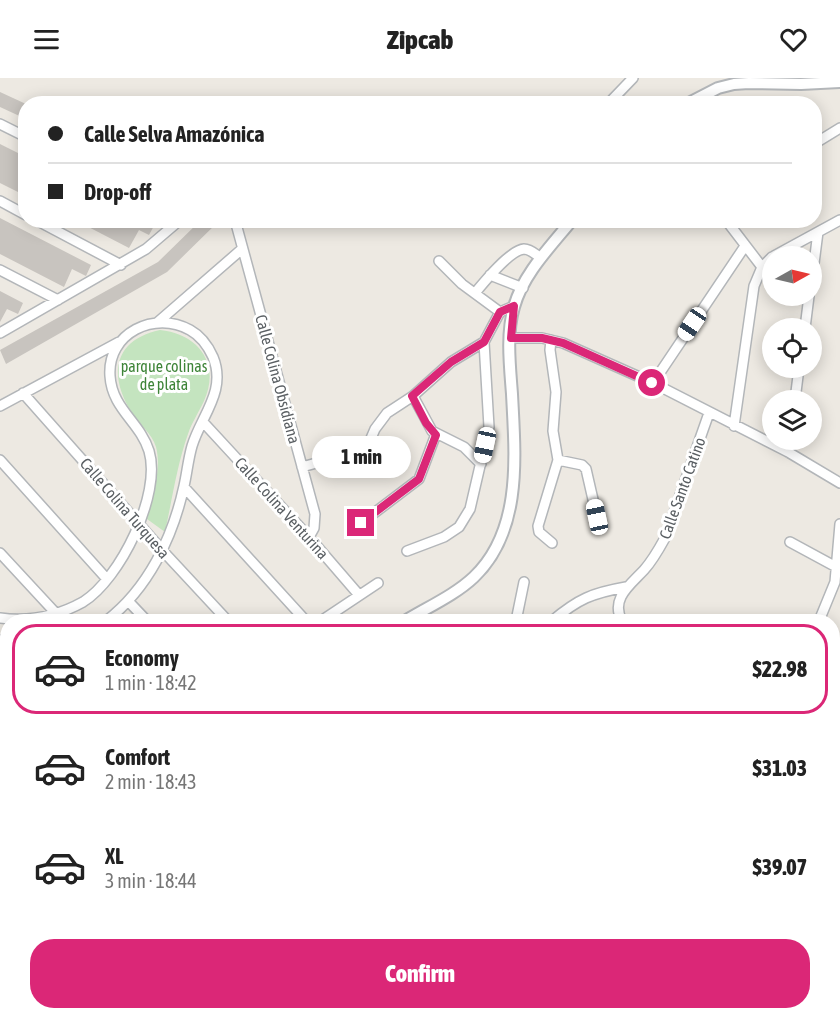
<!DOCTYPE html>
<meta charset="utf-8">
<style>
body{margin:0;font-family:"Asap Condensed",sans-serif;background:#f6f6f6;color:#222;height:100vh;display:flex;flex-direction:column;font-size:22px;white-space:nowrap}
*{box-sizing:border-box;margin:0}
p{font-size:20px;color:#767676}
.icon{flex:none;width:33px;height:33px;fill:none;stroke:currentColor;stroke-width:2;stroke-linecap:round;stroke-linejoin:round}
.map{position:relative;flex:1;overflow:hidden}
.panel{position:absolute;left:0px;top:536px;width:840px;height:406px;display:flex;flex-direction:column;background:#fff;border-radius:24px 24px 0 0;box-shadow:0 3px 15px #0003}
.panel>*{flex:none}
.banner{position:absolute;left:18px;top:18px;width:804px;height:132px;border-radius:24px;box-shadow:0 3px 15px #0003;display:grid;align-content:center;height:132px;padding:0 30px;background:#fff}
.needle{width:39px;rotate:82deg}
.controls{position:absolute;left:762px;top:168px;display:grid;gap:12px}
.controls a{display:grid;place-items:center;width:60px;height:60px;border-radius:50%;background:#fff;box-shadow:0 3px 15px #0003;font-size:30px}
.end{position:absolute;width:27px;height:27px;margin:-14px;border:8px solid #db2777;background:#fff;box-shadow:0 0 0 3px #fff}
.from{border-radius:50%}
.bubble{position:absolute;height:42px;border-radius:21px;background:#fff;box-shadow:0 3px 15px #0003;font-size:20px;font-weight:800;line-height:42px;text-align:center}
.car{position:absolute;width:18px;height:36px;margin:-18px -9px;border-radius:8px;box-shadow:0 0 4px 2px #0007;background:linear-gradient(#fff 24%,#345 0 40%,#fff 0 76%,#345 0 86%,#fff 0)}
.banner b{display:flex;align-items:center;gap:21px;height:57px;font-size:22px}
.banner b+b{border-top:2px solid #e0e0e0}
.banner i{width:15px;height:15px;background:#222}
ul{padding:10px 0 0;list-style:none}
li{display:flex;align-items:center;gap:18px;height:90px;margin:0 12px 9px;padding:0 18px;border:3px solid transparent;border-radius:24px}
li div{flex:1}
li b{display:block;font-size:22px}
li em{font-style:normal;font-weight:800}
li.current{border-color:#db2777}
li>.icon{width:54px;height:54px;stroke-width:1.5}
.primary-button{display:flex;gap:12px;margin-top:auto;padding:12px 30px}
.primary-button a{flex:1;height:69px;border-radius:24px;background:#db2777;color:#fff;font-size:24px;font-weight:800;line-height:69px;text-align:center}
header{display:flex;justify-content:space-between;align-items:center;height:78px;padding:0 30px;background:#fff;font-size:27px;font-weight:800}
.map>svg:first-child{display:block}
</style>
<header><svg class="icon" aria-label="menu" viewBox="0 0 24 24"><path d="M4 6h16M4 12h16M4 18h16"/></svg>Zipcab<svg class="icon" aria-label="heart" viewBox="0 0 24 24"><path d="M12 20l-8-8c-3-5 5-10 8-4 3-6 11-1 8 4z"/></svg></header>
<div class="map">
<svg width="840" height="941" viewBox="0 0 840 941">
<rect width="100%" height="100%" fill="#ede9e2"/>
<!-- green -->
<path fill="#c4e4bf" d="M160,252C198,256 221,285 204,323C199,334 192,344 188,356C177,387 172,422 165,454L147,441C152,419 162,392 156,369C152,355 139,347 132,335C108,298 113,262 160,252Z
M0,714H8L7,729L1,771Z"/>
<!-- building -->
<path fill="#c8c4bf" d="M0,14L26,26V41L0,29Z
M0,66L26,79V118L0,105Z
M0,140L91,187L86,198L72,191L64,209L0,176Z
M75,142H148L155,146L149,157L139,152L129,170Z
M201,142H220L167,194L6,286L0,272L158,184Z
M0,213L23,225L18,236L7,231L0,244Z"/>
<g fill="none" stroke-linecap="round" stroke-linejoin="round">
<!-- minor casing -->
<g stroke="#b3b6b9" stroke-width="12">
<path id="minor" d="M608,26L633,0
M0,46L26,59
M814,66L840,50
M0,123L26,137
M36,142L121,187
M235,142L315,436L314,450L309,459
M726,142L762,189
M774,178L840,142
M439,183L462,206L500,234L514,228
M0,192L58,222
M490,197L523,210
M812,201L818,154
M475,215C484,204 510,172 524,171C531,171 536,177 541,180
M158,244L242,171
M805,250L809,218
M0,255L146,171L180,142
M511,260H542L563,265L653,305L788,374L840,405
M551,262L550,272L556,314L553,353L558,382L538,448L539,454L552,465
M653,305L745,168
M23,315L162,472L228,543
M413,318L432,353L464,369L481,386
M795,322L799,290
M0,328L119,264
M203,344L309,459L359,517
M734,348L754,208L762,189L772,179
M366,372L375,351L387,335L413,318L451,284L484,264
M788,374L789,362
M0,382L106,500
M558,382L582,387L586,391L597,439
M302,389L327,382
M184,409L306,543
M361,445L419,401L436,356
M790,464L840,491
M407,473L444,459L459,449L470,431L489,349L484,264L500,234
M0,475L63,543
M129,524L147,543
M0,540C30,544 56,539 83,524C120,501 162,416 149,373C140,344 112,331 110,298C107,255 155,232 190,252C201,258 208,268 213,279C227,313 201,338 192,368C188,382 187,395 184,408C173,459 148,511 106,543
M321,543L378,505
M516,543L524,504
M552,543C578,521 592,515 626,509
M622,543C610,521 630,507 644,492C653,482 659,471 665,460L709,335
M819,543L835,504L840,446
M0,562L8,564
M832,569L840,571
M832,588L840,597
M832,613L840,606
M0,636L8,634
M832,688L840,682
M832,759L840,752
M832,830L840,824
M832,839L840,846
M832,911L840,907
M0,918L8,914
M0,924L3,926L8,924
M149,934L158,941
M736,934L741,941
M128,941L130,934
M580,941L581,934
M604,941L612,934
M699,941L707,934
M787,941L796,934
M834,941L840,929"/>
</g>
<!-- tertiary casing -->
<g stroke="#b3b6b9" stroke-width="14">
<path id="tertiary" d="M687,26L718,10L734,6L749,5L801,6L840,4
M405,543C428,529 455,517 474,499C523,452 515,377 512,316C510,289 506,256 514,229C523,196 551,168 572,142
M0,801L8,804"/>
</g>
<!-- minor -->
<use href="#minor" stroke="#fff" stroke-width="9"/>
<!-- tertiary -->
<use href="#tertiary" stroke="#fff" stroke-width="10"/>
</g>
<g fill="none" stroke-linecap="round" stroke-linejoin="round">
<!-- route -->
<path stroke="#db2777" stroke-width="8" d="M361,445L419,401L436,357L426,345L412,318L451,284L484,264L500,234L514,228L511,260H542L563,265L652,305"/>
</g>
<g text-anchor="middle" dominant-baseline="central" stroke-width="6" stroke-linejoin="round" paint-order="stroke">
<!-- park labels -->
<g font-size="16" fill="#3e8438" stroke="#fff">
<text x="164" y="288">parque colinas<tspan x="164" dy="18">de plata</tspan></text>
</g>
<!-- street labels -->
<g font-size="16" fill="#5a5f63" stroke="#fff">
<text transform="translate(278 301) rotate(75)">Calle Colina Obsidiana</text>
<text transform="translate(682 410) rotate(-70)">Calle Santo Catino</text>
<text transform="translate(125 430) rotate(49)">Calle Colina Turquesa</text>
<text transform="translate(282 430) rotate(48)">Calle Colina Venturina</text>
</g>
</g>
</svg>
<div class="controls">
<a><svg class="needle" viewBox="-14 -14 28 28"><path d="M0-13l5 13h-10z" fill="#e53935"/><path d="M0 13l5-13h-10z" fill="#767676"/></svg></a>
<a><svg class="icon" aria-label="locate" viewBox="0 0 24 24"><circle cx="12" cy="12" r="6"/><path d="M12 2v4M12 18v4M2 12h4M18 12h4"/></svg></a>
<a><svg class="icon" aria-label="layers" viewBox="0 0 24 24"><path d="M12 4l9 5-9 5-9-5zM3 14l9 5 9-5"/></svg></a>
</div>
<i class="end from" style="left:652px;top:305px"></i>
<i class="end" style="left:361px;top:445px"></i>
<div class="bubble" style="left:312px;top:358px;width:99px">1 min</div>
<i class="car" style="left:692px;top:246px;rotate:214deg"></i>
<i class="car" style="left:485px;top:367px;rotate:192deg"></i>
<i class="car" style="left:597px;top:439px;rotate:348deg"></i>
<div class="banner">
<b><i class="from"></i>Calle Selva Amazónica</b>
<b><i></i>Drop-off</b>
</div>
<section class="panel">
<ul>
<li class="current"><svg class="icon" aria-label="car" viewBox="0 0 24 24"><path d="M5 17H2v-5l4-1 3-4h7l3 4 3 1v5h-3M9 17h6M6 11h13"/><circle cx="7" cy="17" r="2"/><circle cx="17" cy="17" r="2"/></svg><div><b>Economy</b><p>1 min · 18:42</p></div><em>$22.98</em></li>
<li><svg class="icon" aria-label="car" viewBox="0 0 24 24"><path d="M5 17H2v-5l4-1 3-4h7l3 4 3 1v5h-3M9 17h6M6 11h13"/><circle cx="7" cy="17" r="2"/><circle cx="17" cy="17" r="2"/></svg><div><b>Comfort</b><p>2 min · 18:43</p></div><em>$31.03</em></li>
<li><svg class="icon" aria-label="car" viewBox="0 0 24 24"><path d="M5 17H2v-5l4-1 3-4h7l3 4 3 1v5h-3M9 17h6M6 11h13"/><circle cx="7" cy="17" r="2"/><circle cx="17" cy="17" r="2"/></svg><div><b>XL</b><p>3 min · 18:44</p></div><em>$39.07</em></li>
</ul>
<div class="primary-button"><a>Confirm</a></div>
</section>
</div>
